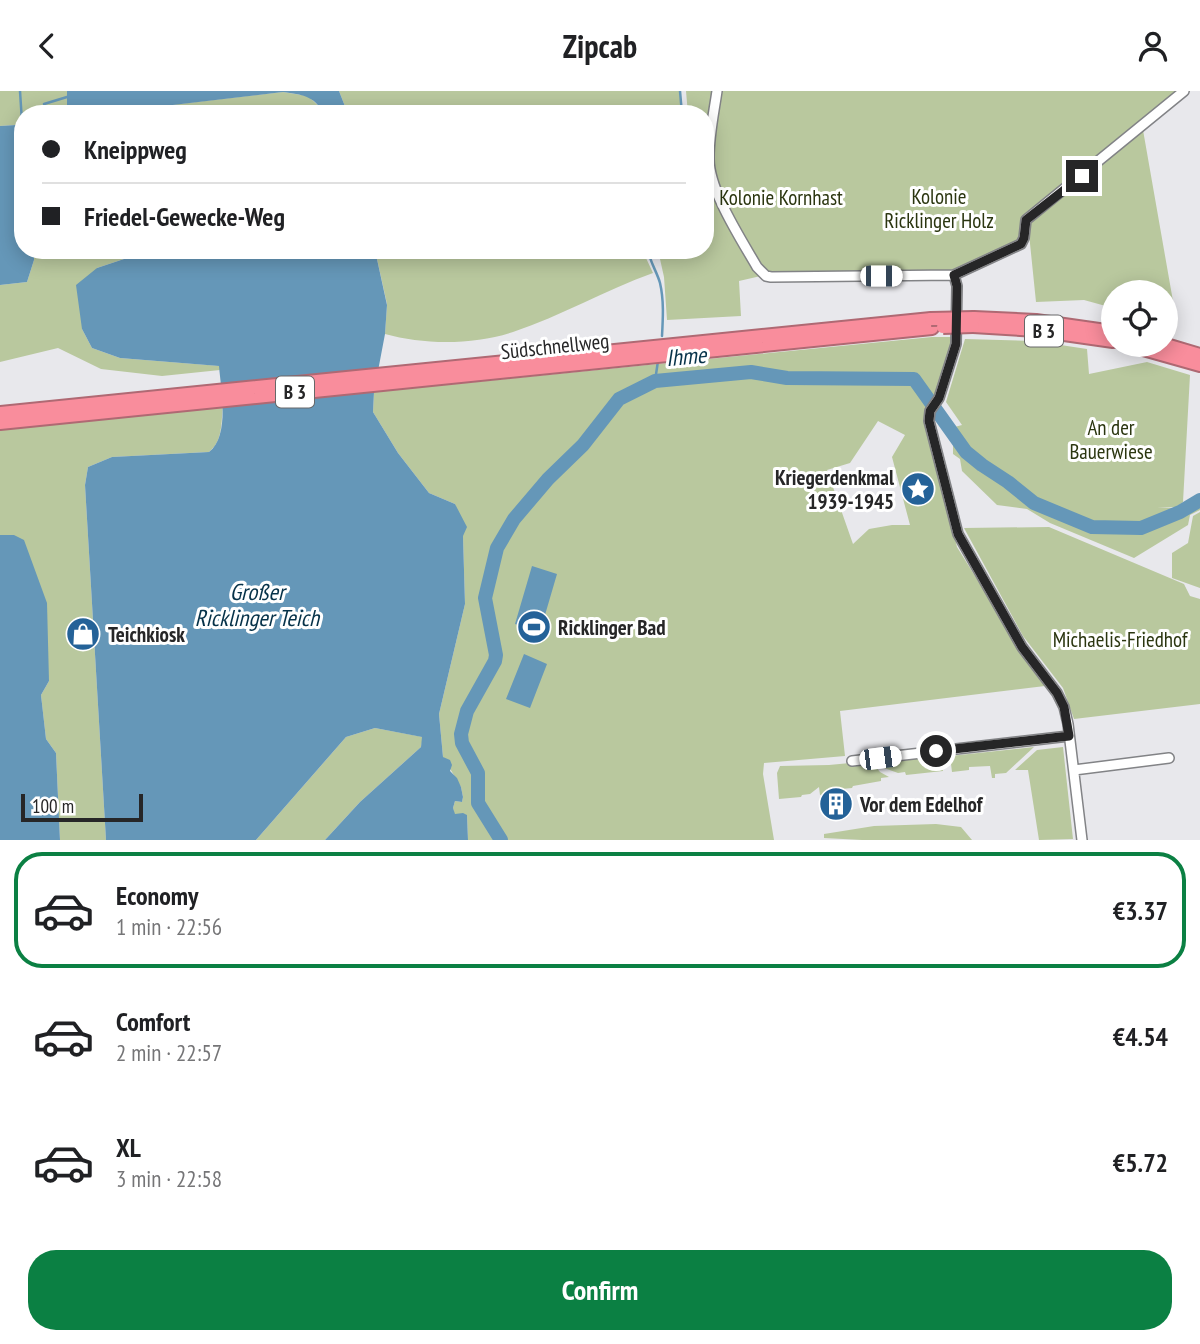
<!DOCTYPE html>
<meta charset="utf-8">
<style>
body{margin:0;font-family:"PT Sans Narrow",sans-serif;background:#f2f2f2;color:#202124;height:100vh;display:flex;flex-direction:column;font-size:26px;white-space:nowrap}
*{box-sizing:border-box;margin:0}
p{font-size:23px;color:#757577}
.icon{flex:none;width:38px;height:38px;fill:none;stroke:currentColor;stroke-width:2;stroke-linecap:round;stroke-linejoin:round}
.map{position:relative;height:749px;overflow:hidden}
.drawer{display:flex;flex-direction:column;background:#fff;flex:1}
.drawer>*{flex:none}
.guide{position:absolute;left:14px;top:14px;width:700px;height:154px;border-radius:28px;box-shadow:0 4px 18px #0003;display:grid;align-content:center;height:154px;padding:0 28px;background:#fff}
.buttons{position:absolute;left:1101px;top:189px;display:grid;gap:14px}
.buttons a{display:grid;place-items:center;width:77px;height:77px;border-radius:50%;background:#fff;box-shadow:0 4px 18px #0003;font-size:35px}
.scale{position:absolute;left:21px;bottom:18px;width:122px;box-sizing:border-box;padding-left:7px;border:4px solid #262627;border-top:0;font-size:19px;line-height:24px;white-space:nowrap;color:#262627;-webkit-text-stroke:5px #fff;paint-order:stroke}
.end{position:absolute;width:32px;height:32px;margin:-16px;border:9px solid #262627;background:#fff;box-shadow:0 0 0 4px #fff}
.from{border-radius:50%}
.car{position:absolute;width:21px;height:42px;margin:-21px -10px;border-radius:9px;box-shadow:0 0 5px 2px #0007;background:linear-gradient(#fff 24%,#345 0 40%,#fff 0 76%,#345 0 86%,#fff 0)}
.guide b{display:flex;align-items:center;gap:24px;height:66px;font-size:26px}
.guide b+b{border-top:2px solid #e0e0e0}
.guide i{width:18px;height:18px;background:#202124}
ul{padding:12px 0 0;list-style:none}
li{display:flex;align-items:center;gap:21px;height:116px;margin:0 14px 10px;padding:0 14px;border:4px solid transparent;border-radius:28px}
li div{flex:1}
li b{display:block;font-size:26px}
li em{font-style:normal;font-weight:700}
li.selected{border-color:#0b8043}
li>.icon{width:63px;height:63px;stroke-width:1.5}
.action{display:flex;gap:14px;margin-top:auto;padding:14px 28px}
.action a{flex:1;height:80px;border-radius:28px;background:#0b8043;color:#fff;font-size:28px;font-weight:700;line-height:80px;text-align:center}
header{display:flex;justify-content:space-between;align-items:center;height:91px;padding:0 28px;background:#fff;font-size:32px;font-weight:700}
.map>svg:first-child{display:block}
</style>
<header><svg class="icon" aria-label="back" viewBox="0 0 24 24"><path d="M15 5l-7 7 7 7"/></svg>Zipcab<svg class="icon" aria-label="person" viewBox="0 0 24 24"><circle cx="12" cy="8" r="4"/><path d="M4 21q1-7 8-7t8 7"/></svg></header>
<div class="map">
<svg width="1200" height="749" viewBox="0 0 1200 749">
<rect width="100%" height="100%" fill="#e8e8ec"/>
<!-- green -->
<path fill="#b9c89e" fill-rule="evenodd" d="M0,0H67V6L170,14L283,1L308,5L323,19L324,23H23V41L16,34L0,35Z
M339,0H680L682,21V23H348Z
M686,0H1177L1058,96L1021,132L1022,144L1018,151L952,180L769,183L739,190L741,225L667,229L664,186L658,159H705V23H688Z
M1143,39L1177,233L1166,231V201H1113V217L1084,209L1036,211L1028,133Z
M34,159H151L97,177L82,238L92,257L120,267L220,275V279L162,285L101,278L58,257L0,271V194L27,191L34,169Z
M375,159H645L646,167L653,182C605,199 561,225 513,241C474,254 424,254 385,243L387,213Z
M932,246H953L936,306L926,321L957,456L988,506L1018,558L1045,595L840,620L845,665L764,672L763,683L774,749H468L467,724L454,723L453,717L455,710L462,711L463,706L461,696L443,666L439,623L465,513L463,445L455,413L429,402L398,362L373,321L374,301ZM878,330L905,344L892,366L910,434H892L869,438L853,453L827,379L850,372Z
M965,248L1034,250L1087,258L1089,283L1147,271L1190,284L1183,411L1176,416H1157L1177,417L1183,412L1185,417L1140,435L1092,434L1034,410L1009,389L982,373L967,360L951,337L962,334L946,311Z
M223,315C221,332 223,350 209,361L112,366L88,376L85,394L106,749H60L56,662L46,648L41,604L49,590L14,444H0V338Z
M953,346L965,363L980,376L1006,392L1033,414L1091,438L1142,439L1200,413V419L1190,424L1188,434L1134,467L1050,432L1027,418L997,414L962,380L960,368L953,363Z
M1200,421V497L1172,487V462L1188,452L1193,425Z
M1049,436L1184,493L1190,505L1200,508V613L1074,628L1063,597L1023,545L964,437Z
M375,637L423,646L421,656L360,711L325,749H256L346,646Z
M1034,656L1006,682L995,683V687H992L990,675L969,676V679L952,681L950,665Z
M1063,656L1073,748L1039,749L1028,679H1015L1037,659Z
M941,664L943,680L906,684L905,681L898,682L884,677L883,670Z
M871,670L880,681L889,686L881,687V690L853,695L852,697L831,699V702L820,704L819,696L810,703L802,704L801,706L779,708L777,682L780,675L829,674Z
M936,733L961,736L972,749H862L824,747V743L874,735Z"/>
<!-- water -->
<path fill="#6597b8" d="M67,0H339L348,23H324C314,4 302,4 283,1L113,21L76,22L67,16Z
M16,34L23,41V159H34V169L27,191L0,194V35Z
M151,159H375L387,214L385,243L374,301L373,321L398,362L429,402L455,413L467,436L463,445L465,513L439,623L443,666L450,669L452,674L450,680L457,687L461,696L463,706L462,711L455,710L453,717L455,723L463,722L467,724L468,749H325L360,711L421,656L422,646L375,637L346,646L256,749H106L85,394L88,376L112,366L209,361C230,345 221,299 219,275L120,267L92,257L82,238L76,194L97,177Z
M0,444H14L24,449L47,512L49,590L41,604L46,648L56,662L60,749H0Z
M532,475L557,483L540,541L515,533Z
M524,563L547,573L530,617L506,608Z"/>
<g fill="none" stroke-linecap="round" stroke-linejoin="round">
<!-- stream -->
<path stroke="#6597b8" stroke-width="2.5" d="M20,0L22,31L21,37
M680,0L682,23
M44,13L67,6
M648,159C650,171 657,181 660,192C664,209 663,227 662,245
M655,290L658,270"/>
<!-- river -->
<path stroke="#6597b8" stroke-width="14" d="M501,749L478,712V682L462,652L461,643L467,620L495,570L496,564L485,507L497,457L514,428L548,388L583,354L619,308L655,290L751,281L787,287L914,288L966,361L982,374L1008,391L1034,412L1092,436L1141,437L1180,421L1200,409"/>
<!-- minor casing -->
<g stroke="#828386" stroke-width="12">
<path id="minor" d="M717,0C714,21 709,44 709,66C708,98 741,148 757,176L766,185L771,186L954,184L1021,153L1024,147L1026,129L1184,0
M954,184L957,195L956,253L939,307L930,320L929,330L958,443L1022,556L1057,602L1064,616L1068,633L1082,749
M852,670L1069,645
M1074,679L1169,667"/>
</g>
<!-- highway casing -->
<g stroke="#af6973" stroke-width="16">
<path id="highway" d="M974,227L1036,230L1113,241
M973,235L1036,239L1113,250
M1129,254L1200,274
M1166,254L1200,264
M0,322L931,228
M0,332L932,237"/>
</g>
<!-- minor -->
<use href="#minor" stroke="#fff" stroke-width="9"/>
<!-- highway -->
<use href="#highway" stroke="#f98d9c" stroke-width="12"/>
<!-- highway-bridge casing -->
<g stroke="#af6973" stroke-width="16" stroke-linecap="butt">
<path id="highway-bridge" d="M931,228L974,227
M943,236L973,235"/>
</g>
<!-- highway-bridge -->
<use href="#highway-bridge" stroke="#f98d9c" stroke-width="12"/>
</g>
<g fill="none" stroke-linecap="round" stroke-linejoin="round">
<!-- route -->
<path stroke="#262627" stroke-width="9" d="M936,660L1069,645L1064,616L1057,602L1022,556L958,443L929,330L930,320L939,307L956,253L957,195L954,184L1021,153L1024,147L1026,129L1082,85"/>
</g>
<!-- icons -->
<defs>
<g id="sight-disc" transform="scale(1.75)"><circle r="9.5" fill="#246298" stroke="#fff"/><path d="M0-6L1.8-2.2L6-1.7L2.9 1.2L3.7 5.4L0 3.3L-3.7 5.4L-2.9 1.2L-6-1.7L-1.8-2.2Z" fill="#fff"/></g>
<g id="stadium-disc" transform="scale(1.75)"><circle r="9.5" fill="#246298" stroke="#fff"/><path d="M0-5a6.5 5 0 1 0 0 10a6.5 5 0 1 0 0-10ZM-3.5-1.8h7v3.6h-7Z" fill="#fff"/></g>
<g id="shop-disc" transform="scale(1.75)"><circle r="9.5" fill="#246298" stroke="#fff"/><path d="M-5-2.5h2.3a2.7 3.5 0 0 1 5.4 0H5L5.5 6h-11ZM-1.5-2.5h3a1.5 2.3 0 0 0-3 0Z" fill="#fff"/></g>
<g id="building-disc" transform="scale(1.75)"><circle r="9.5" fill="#246298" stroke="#fff"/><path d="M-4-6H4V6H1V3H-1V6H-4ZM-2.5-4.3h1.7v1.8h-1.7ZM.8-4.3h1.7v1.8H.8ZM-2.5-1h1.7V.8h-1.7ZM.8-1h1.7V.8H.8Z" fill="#fff"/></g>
</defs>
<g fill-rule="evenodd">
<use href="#sight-disc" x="918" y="398"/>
<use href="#stadium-disc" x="534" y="536"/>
<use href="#shop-disc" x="83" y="543"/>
<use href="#building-disc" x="836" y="713"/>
</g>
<g text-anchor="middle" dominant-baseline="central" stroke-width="6" stroke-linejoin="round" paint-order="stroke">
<!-- shield labels -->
<g fill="#fff" stroke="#676768" stroke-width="2">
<rect x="1025" y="224.5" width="38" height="31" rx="5"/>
<rect x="276" y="285.5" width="38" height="31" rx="5"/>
</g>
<g font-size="19" font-weight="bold" fill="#262627">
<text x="1044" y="240">B 3</text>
<text x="295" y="301">B 3</text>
</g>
<!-- park labels -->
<g font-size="21" fill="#2b3610" stroke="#fff">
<text x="939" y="105">Kolonie<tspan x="939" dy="24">Ricklinger Holz</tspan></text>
<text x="781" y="106">Kolonie Kornhast</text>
<text x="1111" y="336">An der<tspan x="1111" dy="24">Bauerwiese</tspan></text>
<text x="1120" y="548">Michaelis-Friedhof</text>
</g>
<!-- street labels -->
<g font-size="21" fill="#262627" stroke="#fff">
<text transform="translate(555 255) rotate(-6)">Südschnellweg</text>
</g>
<!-- poi labels -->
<g font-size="21" font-weight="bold" fill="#262627" stroke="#fff" text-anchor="start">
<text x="894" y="386" text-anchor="end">Kriegerdenkmal<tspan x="894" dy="24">1939-1945</tspan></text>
<text x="558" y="536">Ricklinger Bad</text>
<text x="108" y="543">Teichkiosk</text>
<text x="860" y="713">Vor dem Edelhof</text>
</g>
<!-- water labels -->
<g font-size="23" font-style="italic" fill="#063249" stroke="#fff">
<text transform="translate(686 265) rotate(-5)">Ihme</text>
<text x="257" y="500">Großer<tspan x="257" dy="26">Ricklinger Teich</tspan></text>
</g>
</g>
</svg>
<div class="buttons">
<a><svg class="icon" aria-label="locate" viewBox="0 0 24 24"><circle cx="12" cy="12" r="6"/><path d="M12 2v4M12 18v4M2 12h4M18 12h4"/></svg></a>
</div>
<div class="scale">100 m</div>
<i class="end from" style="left:936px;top:660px"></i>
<i class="end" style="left:1082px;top:85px"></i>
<i class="car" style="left:881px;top:185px;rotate:90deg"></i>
<i class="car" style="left:880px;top:667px;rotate:83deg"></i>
<div class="guide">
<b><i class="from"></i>Kneippweg</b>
<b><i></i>Friedel-Gewecke-Weg</b>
</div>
</div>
<section class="drawer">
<ul>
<li class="selected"><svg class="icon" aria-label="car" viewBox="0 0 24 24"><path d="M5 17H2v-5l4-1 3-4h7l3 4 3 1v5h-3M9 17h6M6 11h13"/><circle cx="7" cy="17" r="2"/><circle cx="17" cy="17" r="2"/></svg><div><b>Economy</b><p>1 min · 22:56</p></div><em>€3.37</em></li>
<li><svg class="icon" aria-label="car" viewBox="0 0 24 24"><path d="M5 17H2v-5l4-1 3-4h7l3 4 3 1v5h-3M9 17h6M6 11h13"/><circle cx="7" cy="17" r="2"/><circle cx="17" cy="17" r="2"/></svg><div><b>Comfort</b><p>2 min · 22:57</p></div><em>€4.54</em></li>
<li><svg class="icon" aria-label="car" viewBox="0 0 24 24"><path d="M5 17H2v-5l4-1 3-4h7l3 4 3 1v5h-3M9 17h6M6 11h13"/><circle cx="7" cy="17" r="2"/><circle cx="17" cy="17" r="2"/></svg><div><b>XL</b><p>3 min · 22:58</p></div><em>€5.72</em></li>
</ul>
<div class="action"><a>Confirm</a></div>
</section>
